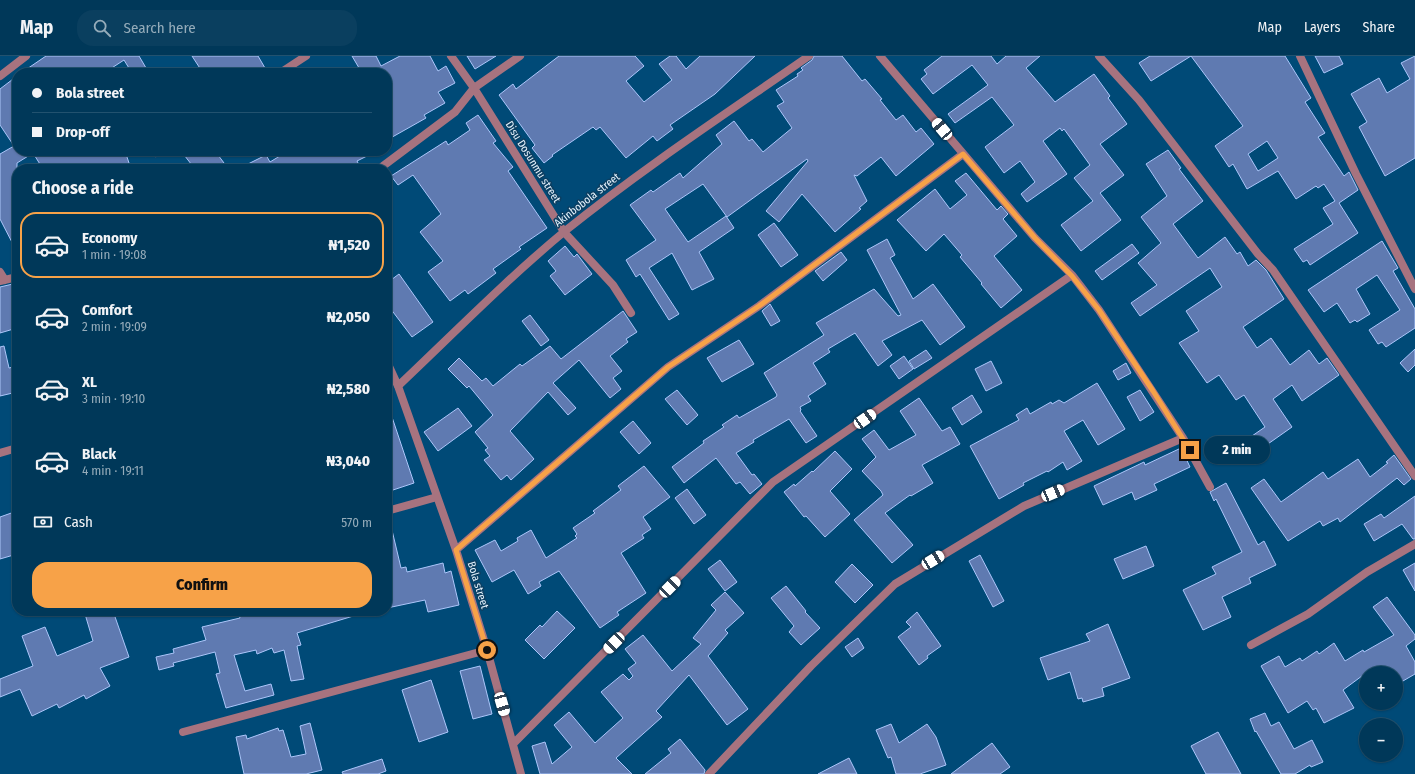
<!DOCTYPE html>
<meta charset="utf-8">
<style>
body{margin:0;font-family:"Fira Sans Condensed",sans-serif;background:#0a3f5f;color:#f1f3f6;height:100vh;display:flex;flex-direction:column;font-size:15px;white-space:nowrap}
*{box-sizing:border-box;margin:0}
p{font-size:13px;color:#95acba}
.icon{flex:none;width:22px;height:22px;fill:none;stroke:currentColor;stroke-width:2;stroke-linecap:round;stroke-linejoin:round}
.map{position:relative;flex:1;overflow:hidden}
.details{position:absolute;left:12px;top:108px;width:380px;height:452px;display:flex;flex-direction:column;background:#003859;border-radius:16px;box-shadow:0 1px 3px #0004,0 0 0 1px #22526f}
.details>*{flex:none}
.hud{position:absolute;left:12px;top:12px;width:380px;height:88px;border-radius:16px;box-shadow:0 1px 3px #0004,0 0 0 1px #22526f;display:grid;align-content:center;height:88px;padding:0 20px;background:#003859}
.controls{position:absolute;left:1359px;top:610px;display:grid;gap:8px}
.controls a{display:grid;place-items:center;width:44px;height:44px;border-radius:50%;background:#003859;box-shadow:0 1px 3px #0004,0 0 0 1px #22526f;font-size:20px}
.end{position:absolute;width:18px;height:18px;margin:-9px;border:5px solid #f7a248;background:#111;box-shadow:0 0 0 2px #111}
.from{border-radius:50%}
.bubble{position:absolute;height:28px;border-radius:14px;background:#003859;box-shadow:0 1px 3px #0004,0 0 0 1px #22526f;font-size:13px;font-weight:800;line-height:28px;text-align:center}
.car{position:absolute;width:12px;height:24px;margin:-12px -6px;border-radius:5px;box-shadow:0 0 3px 1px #0007;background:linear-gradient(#fff 24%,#345 0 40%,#fff 0 76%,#345 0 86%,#fff 0)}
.hud b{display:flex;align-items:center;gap:14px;height:38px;font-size:15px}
.hud b+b{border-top:1px solid #22526f}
.hud i{width:10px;height:10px;background:#f1f3f6}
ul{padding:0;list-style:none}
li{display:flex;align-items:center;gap:12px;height:66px;margin:0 8px 6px;padding:0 12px;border:2px solid transparent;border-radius:16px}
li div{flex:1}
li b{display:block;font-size:15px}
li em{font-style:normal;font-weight:800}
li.selected{border-color:#f7a248}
li>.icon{width:36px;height:36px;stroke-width:1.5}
h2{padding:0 20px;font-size:18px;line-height:48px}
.pay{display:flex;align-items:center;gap:10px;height:44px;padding:0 20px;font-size:15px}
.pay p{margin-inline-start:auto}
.action{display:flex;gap:8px;margin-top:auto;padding:8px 20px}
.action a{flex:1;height:46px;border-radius:16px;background:#f7a248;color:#111;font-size:16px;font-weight:800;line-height:46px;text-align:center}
header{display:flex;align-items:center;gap:24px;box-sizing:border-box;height:56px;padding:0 20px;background:#003859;border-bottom:1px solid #22526f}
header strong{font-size:19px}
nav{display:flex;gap:22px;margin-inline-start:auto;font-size:14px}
.search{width:280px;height:36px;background:#0a3f5f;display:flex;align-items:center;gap:10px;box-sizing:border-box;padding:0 14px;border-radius:16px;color:#95acba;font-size:15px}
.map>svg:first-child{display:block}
</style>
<header>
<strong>Map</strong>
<div class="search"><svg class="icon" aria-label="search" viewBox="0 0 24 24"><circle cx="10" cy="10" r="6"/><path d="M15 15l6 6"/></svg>Search here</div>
<nav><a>Map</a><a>Layers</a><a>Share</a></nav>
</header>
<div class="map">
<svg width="1415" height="718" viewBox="0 0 1415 718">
<rect width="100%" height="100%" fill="#004a77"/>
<!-- building -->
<path fill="#5f7ab1" stroke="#acc6fa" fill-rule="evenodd" d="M46,0H139L149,17H132L124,4L104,17H21Z
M192,0H258L265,12L256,17H203Z
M352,0H376L381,10L400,0H430L438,15L446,10L455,27L438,36L445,47L424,59L426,62L387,84V17H362Z
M467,0H496L475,13Z
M559,0H635L644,10L626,25L644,46L672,24L659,8L670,0H676L686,13L700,0H755L715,38L670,69L673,73L657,85L653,80L626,102L600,71L596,74L593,71L552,99L553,100L544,107L532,92L535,89L499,39L513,28L516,33Z
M814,0H842L862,25L865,23L882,43L880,44L896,64L903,59L916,76L921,72L934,88L896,120L881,101L857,120L854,119L867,145L859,152L861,153L835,176L802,138L779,166L766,155L808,105L807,103L727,161L703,128L665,153L688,186L726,160L734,172L699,196L714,223L692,234L672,197L649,212L679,258L669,264L640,218L636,221L626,204L656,184L630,149L651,134L653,136L680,117L683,122L722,88L716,79L734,65L749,85L752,83L763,96L792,72L777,50L784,46L776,34L798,20L797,18L803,14L801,12L812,4Z
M942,0H991L997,8L1006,0H1040L1026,12L1055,46L1094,18L1110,40L1108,42L1127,68L1100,88L1124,119L1100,137L1121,164L1081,195L1061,169L1093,145L1074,122L1090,109L1064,73L1062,75L1060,72L1043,85L1067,118L1027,146L1021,138L1035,126L1020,105L1004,117L985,91L1014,69L992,41L955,67L948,58L988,29L972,9L933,38L921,23L927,18L924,14Z
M1150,0H1191L1151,25L1139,7Z
M1191,0H1285L1311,42L1305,46L1325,77L1318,81L1344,120L1349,116L1358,134L1339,147L1358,177L1310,209L1307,204L1303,206L1294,193L1333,168L1323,152L1335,145L1324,128L1318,132L1316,130L1296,143L1278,115L1247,133L1233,108L1229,111L1215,90L1243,70ZM1267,85L1278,102L1258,115L1248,98Z
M1315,0H1339L1343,8L1324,17Z
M1415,0V102L1385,120L1359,71L1367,66L1351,38L1379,22L1387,37L1410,23L1401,7Z
M17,20V95H125L131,113H43L33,97L17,107V196L0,163V98L14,90L0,69V33Z
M478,59L496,85L493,87L513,111L508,115L547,172L519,191L521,193L493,213L496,217L468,238L465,234L450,245L428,216L443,205L420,176L441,158L413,119L398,129L391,120L446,85L448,89L470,74L466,67Z
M1168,94L1181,112L1179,113L1203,145L1173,168L1198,202L1225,181L1237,198L1240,196L1248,210L1256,204L1266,214L1284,243L1243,271L1257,292L1271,282L1290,309L1309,294L1319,308L1327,302L1339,319L1302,345L1292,329L1273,343L1292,371L1248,402L1239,389L1265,371L1244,339L1236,344L1219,319L1207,327L1179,287L1199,275L1186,255L1222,231L1210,212L1140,260L1131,247L1157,229L1138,207L1161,187L1141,161L1167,140L1146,108Z
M181,95H215L224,107L216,113H195Z
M288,95H377L357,105L361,113H238L266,99L270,106Z
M966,117L997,154L1001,150L1008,158L1003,163L1017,180L994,200L1022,234L1001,252L981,228L982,227L960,201L962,199L944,178L926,195L897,164L935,133L950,153L967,139L955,125Z
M774,167L798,199L781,211L758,179Z
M887,183L895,199L890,202L913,243L933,228L965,271L940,289L922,264L882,285L892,299L878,310L855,277L828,293L830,296L813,307L826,328L808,340L811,345L800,351L801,354L800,355L817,380L806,387L789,363L753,384L754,386L736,397L752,419L754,418L762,428L750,438L740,426L736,428L716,402L684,427L672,411L704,387L703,385L724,371L722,369L737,359L739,362L776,341L777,339L764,317L824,279L816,267L874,233L898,260L901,259L867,194Z
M1382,185L1398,212L1393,215L1415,253V272L1386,291L1382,286L1378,288L1369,274L1400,254L1377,219L1356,233L1370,258L1357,266L1355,264L1350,267L1337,247L1324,256L1308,234Z
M1132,188L1139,197L1102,224L1095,215Z
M565,190L574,201L577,198L592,218L565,239L550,220L556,215L548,205Z
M841,196L847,204L823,225L815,215Z
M399,218L433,266L412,281L387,248V227Z
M17,227V272L0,277V231Z
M770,248L780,265L771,270L762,255Z
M623,255L637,276L626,283L628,286L610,300L622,315L613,322L621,333L610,342L579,304L553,327L576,352L568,359L548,336L510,375L534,403L511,424L507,419L501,424L484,404L490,400L485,394L488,392L475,376L493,359L469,330L467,332L448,313L459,302L482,325L486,322L493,330L520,308L522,310L550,290L561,303Z
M530,259L549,284L541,290L522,265Z
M739,284L754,308L722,326L707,302Z
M4,290L9,312L17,310V336L0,340V291Z
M1415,293V309L1408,316L1400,307Z
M926,294L932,302L914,313L909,305Z
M904,300L913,313L899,323L890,310Z
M991,305L1002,327L986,335L975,313Z
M1126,307L1131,317L1118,324L1113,315Z
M1097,327L1125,373L1098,389L1083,364L1064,375L1082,405L1067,414L1063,406L1048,416L1047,415L1023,427L1024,429L999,443L970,390L1019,364L1016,359L1027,352L1030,358L1051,346L1052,348L1059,344L1064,347Z
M677,334L698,359L687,369L665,343Z
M1140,334L1154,356L1140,365L1127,341Z
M972,339L982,356L962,369L952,352Z
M919,342L942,375L950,371L960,388L922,409L933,427L911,440L910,439L885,457L913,489L892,507L854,464L883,439L881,435L862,415L876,401L862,383L874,374L889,394L916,379L900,355Z
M387,352H389L414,427L387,436Z
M458,352L472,370L438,395L424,376Z
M633,365L651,387L639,398L620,376Z
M1181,392L1190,411L1154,428L1157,434L1135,444L1132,436L1103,449L1094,430L1144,406L1145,409Z
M835,395L852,413L830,435L850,458L825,481L806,460L804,461L784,436L794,428L795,430L812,415L813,416Z
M1394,399L1411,423L1404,429L1397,422L1340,466L1338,462L1323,470L1320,465L1288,485L1251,432L1264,423L1281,446L1323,416L1328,423L1358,403L1370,421L1388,407L1386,406Z
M644,410L670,441L643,461L651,473L642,479L644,482L621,497L646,537L617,556L619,559L600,572L559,515L539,526L541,530L528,538L514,514L492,526L475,494L495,484L501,495L518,485L517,482L531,474L546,502L577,482L575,480L577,478L573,472L595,457L593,455L621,434L618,430Z
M1226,427L1258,489L1264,485L1276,509L1249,522L1251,527L1222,541L1231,561L1203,574L1183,534L1216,518L1212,511L1242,496L1216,443L1214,445L1210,436Z
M687,433L706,459L694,468L675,442Z
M1415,440V483H1413L1402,468L1374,485L1364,468L1381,458L1384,462Z
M17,455V498L0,503V461Z
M387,470H391L401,512L406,511L407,516L443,507L445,517L451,515L459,549L428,556L425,544L387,552Z
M1146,490L1154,510L1123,523L1114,503Z
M980,499L1004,545L993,551L969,505Z
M720,504L737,526L725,535L708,513Z
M1415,507V535L1403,514Z
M852,508L873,529L855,547L835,526Z
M786,530L806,555L805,556L820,572L801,589L789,576L794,570L771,542Z
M725,536L744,557L725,574L728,577L708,600L748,653L727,669L689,619L656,655L662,661L616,702L632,718H540L532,690L545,686L552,708L572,691L554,669L569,656L595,687L623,662L601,636L623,618L629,624L633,620L628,613L636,607L625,593L643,579L672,615L701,588L693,582L716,554L711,549Z
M1387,541L1415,579V583L1406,590L1415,606V618L1396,629V617H1366L1343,634L1354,652L1324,667L1316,652L1313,654L1307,645L1288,657L1261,610L1279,600L1285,611L1300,602L1302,605L1317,595L1319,598L1334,587L1345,605L1363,594L1364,596L1394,579L1373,551Z
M96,555H113L129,601L100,612L110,630L86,643L84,639L59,652L57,648L32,660L20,633L0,641V623L33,610L22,580L45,571L57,600L93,585L85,558Z
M238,555H360V558L297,577L301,589L297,590L304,623L291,625L284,594L274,597L272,592L257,598L256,594L234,599L245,635L271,628L274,639L226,652L216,618L220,617L215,596L173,607L174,610L159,614L156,601L174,597L173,593L206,584L202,571L240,562Z
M557,555L575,572L544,603L525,584L540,569L542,571Z
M917,556L941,590L927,600L928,602L919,609L898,581L911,571L906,566Z
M1108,568L1130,622L1102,632L1104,640L1083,646L1082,642L1078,643L1070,616L1048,624L1040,602L1090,585L1086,578Z
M858,582L864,592L852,601L845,591Z
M480,610L492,658L473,663L460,615Z
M431,624L448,676L419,686L402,634Z
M1265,657L1271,670L1279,666L1294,693L1312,684L1323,706L1311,711L1310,709L1295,718H1281L1256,675L1255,676L1250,663Z
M310,667L322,714L306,718H244L236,681L246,679L247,683L278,672L279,675L283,674L291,701L306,698L300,670Z
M891,668L899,687L927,668L936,681L946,709L920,718H896L891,701L888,702L876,674Z
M1218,676L1241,718H1206L1191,690Z
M680,683L705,714L704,718H645L671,697L668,693Z
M992,687L1010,711L1000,718H951Z
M849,702L857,718H818Z
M382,703L386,715L378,718H343L342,716Z"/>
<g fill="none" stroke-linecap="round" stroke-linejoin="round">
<!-- minor -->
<path stroke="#a7737f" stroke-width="8" d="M451,0L474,32L564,176L613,229L631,257
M880,0L1035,182L1072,219L1099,254L1183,382L1210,431
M1099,0L1139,44L1258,198L1273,214L1415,420
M1300,0L1356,118L1415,233
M280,17L306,0
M0,20L26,0
M156,97L160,95
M379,113L455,56L474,32L520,0
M0,216L5,224
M0,225L17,221
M387,306L398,330L456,494L487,594L521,718
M398,330C453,278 507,223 565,175C643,112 727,57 809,0
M0,397L17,392
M387,455L437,441
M456,494L668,311L759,250L963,98
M1251,589L1308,558L1367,516L1415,488
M183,676L487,594
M513,688L773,426L1072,219
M709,718L811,610L895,528L1024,450L1183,382"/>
</g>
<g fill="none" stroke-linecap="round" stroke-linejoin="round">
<!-- route -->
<path stroke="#f7a248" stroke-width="5" d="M487,594L456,494L668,311L759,250L963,98L1035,182L1072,220L1099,254L1153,335L1190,394"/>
</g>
<g text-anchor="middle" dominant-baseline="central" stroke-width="3" stroke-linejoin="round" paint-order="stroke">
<!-- street labels -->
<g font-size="11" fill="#e6f3fd" stroke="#0c3f62">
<text transform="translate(533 106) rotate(58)">Disu Dosunmu street</text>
<text transform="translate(587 144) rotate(-38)">Akinbobola street</text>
<text transform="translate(478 529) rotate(73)">Bola street</text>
</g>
</g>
</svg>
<div class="controls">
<a>+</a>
<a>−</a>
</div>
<i class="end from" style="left:487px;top:594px"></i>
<i class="end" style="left:1190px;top:394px"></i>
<div class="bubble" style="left:1204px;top:380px;width:66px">2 min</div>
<i class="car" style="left:942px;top:73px;rotate:320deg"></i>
<i class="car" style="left:865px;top:363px;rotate:55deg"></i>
<i class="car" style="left:1053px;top:437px;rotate:67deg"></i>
<i class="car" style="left:933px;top:504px;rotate:59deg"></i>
<i class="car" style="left:670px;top:531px;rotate:45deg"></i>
<i class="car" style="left:614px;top:587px;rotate:225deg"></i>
<i class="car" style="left:502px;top:648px;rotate:164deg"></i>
<div class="hud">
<b><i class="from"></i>Bola street</b>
<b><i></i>Drop-off</b>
</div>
<section class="details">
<h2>Choose a ride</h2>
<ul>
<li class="selected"><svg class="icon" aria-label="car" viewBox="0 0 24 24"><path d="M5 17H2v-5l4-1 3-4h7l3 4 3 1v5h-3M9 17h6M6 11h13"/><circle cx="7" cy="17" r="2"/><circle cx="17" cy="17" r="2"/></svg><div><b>Economy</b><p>1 min · 19:08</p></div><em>₦1,520</em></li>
<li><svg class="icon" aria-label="car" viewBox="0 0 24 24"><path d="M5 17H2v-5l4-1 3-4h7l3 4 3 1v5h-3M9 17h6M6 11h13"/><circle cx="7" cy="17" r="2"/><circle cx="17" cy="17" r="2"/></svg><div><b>Comfort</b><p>2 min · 19:09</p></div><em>₦2,050</em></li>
<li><svg class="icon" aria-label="car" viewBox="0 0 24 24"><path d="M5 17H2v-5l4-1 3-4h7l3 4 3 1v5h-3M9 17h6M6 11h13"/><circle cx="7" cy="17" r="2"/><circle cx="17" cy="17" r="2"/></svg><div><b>XL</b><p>3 min · 19:10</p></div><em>₦2,580</em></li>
<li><svg class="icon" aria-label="car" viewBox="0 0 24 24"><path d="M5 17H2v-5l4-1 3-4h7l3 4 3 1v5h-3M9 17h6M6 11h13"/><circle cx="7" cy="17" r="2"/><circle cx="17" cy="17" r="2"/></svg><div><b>Black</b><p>4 min · 19:11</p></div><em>₦3,040</em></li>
</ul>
<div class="pay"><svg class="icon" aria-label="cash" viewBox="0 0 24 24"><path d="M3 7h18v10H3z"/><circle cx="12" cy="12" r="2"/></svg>Cash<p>570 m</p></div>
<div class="action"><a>Confirm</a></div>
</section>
</div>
